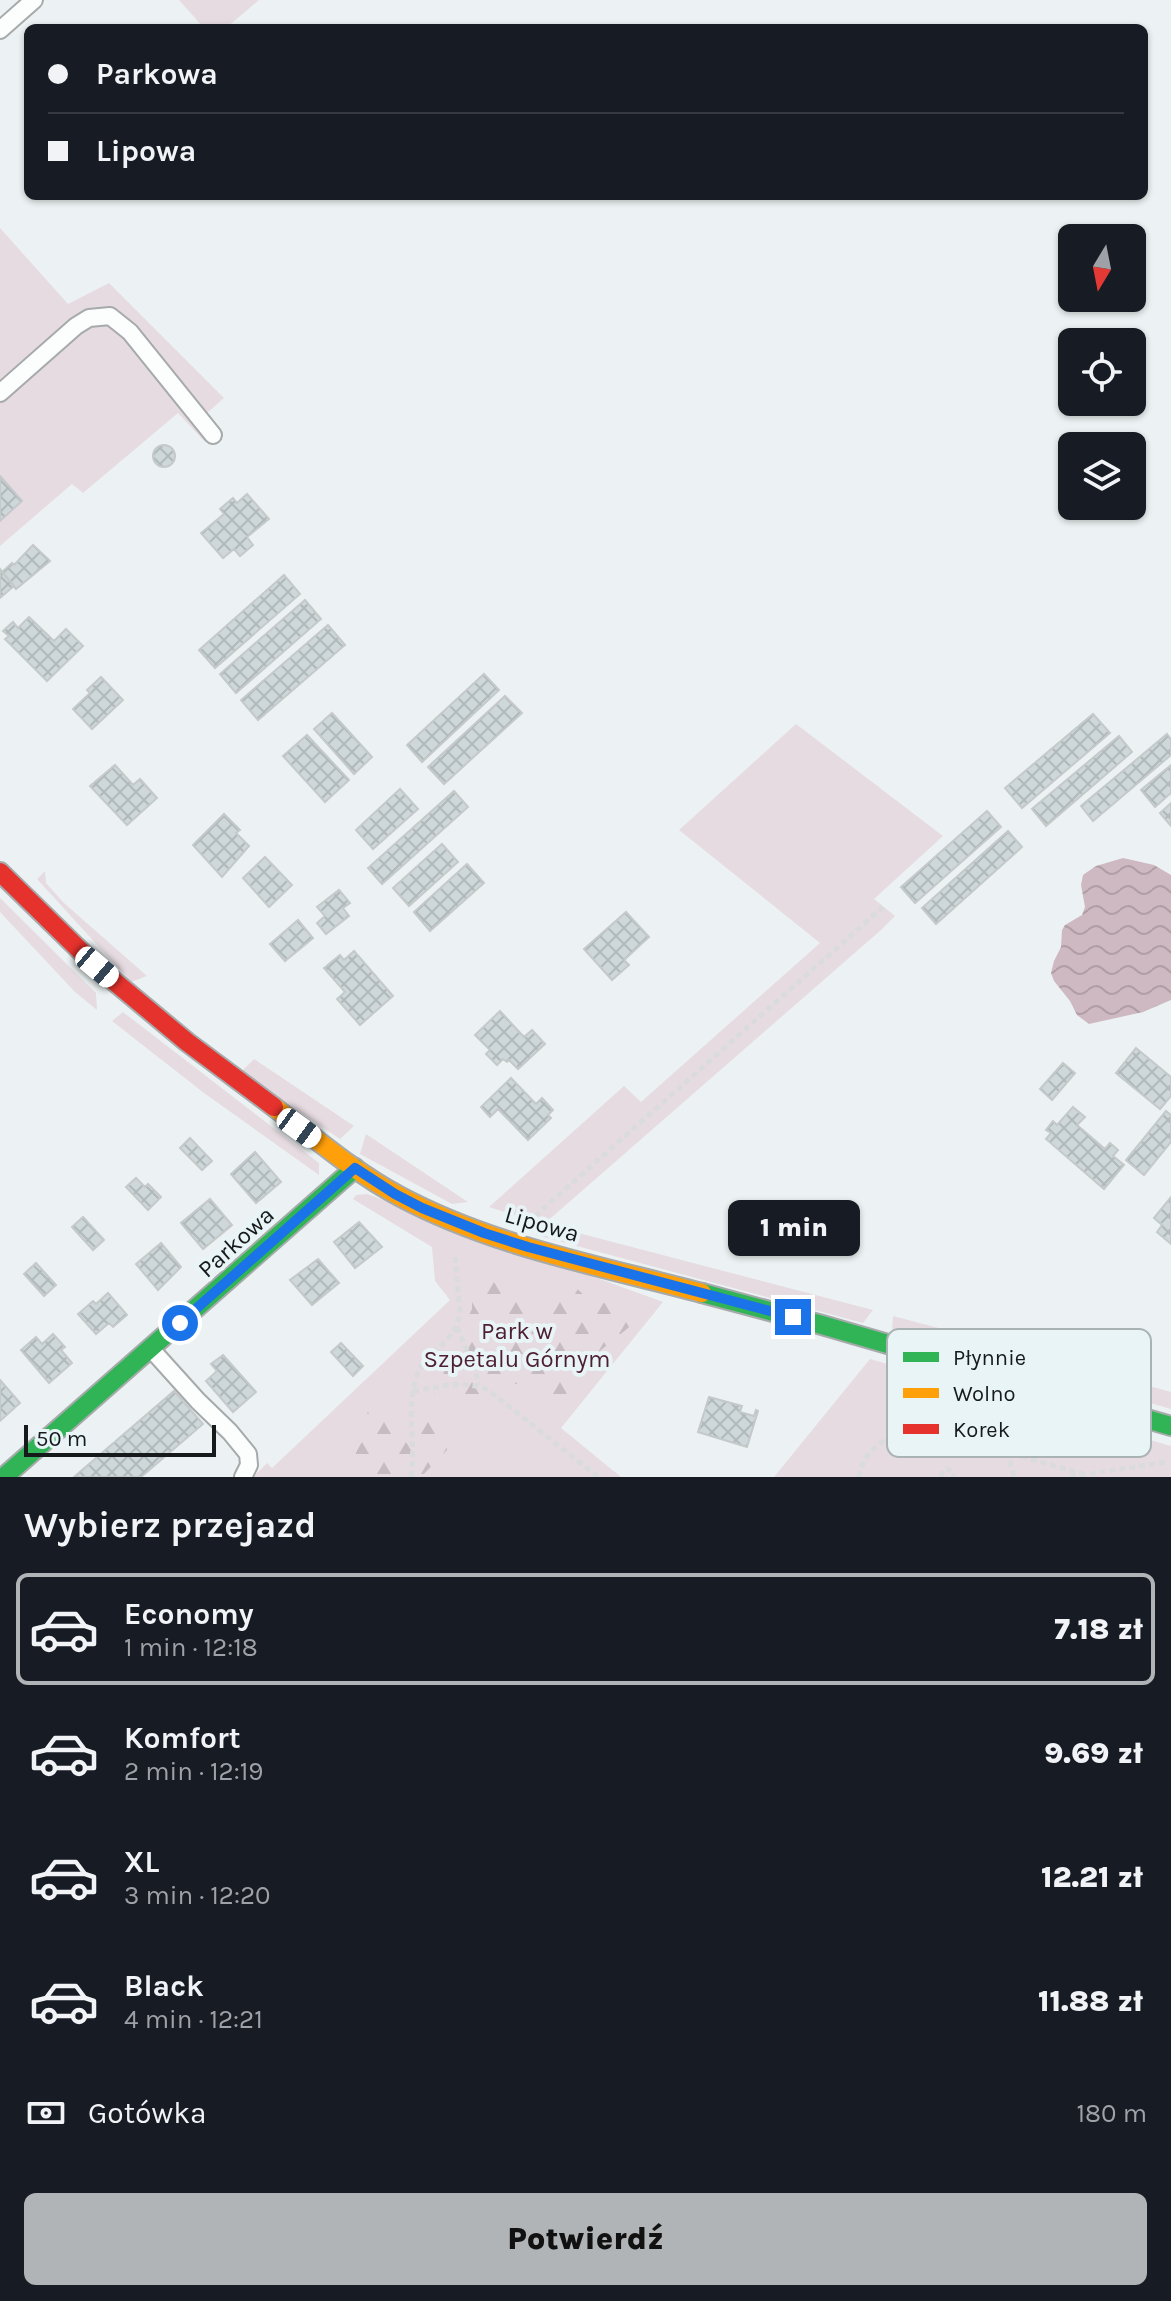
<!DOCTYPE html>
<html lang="pl">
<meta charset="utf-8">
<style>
body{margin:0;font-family:Karla,sans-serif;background:#242831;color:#f1f3f6;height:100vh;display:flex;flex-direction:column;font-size:30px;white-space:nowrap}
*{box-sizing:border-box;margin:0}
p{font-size:26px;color:#9ea1a6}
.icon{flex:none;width:44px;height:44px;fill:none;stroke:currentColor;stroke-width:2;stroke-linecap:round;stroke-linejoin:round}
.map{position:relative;height:1477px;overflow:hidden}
.drawer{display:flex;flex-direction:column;background:#171b24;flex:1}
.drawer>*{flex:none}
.guide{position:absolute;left:24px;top:24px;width:1124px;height:176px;border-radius:12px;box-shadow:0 2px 6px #0004;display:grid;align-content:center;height:176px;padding:0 24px;background:#171b24}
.needle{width:52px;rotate:190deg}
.tools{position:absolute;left:1058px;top:224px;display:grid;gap:16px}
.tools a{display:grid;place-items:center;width:88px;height:88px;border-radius:12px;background:#171b24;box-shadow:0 2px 6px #0004;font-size:40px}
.scale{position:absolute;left:24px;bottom:20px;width:192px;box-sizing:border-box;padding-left:8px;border:4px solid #161a1b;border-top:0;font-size:22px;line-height:28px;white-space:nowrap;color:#161a1b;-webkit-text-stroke:6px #e9f4f6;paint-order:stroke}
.end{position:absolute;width:36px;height:36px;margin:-18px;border:10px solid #1a73e8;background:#fff;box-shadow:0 0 0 4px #fff}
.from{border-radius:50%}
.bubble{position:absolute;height:56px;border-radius:12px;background:#171b24;box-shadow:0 2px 6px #0004;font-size:26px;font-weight:800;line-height:56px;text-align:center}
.car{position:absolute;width:24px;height:48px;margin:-24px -12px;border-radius:10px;box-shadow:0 0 6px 2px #0007;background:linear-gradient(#fff 24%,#345 0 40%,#fff 0 76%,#345 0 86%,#fff 0)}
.guide b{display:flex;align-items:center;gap:28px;height:76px;font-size:30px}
.guide b+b{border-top:2px solid #363941}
.guide i{width:20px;height:20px;background:#f1f3f6}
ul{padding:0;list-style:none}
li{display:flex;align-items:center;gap:24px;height:112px;margin:0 16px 12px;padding:0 8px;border:4px solid transparent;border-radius:12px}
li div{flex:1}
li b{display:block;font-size:30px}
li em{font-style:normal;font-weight:800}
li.selected{border-color:#b0b4b6}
li>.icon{width:72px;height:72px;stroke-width:1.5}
h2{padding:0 24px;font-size:36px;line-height:96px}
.pay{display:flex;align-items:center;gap:20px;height:88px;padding:0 24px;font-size:30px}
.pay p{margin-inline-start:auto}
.action{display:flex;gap:16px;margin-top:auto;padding:16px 24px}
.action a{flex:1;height:92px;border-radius:12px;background:#b0b4b6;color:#111;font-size:32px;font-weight:800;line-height:92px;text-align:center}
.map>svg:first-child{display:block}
</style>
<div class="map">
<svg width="1171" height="1477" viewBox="0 0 1171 1477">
<defs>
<pattern id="forest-firs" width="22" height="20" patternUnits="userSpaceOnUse" patternTransform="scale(2)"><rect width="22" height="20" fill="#e6dbe1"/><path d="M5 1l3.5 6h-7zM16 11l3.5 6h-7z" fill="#c5bbc0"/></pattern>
<pattern id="water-waves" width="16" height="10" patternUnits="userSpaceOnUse" patternTransform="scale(2)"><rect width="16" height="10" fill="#ceb8c1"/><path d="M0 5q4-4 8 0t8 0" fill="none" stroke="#b09ea5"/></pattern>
<pattern id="building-cross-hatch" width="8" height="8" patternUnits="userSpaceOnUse" patternTransform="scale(2)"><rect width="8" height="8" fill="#ced8da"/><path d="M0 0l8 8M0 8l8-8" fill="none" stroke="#b0b9ba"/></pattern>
</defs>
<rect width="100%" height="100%" fill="#ecf2f3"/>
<!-- green -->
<path fill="#e6dbe1" d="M179,0H259L226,28H204Z
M0,228L68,304L109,283L224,398L207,413L220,428L205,442L178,413L83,493L72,484L0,546Z
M796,724L943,836L874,899L895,916L881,930L544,1224L873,1310L863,1323L536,1235L535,1222L489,1207L624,1086L641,1102L820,943L679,830Z
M45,871L46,883L64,903L147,976L131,982L37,879Z
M0,898L96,993L97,1010L75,992L0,912Z
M123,1012L319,1163V1175L204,1093L112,1021Z
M254,1059L354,1126L340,1139L241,1072Z
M366,1134L468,1202L452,1204L360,1154Z
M367,1194L663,1302L561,1428L621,1477H253L267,1463L272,1468L450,1300L435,1281L432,1247L353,1199L356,1195Z
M893,1316L1022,1350L1014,1363L892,1331Z
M1038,1355L1171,1392V1409L1035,1370Z
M870,1359L1171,1446V1477H774Z"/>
<!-- forest -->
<path fill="url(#forest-firs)" d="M486,1273L500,1276L513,1288L541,1302L552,1295L559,1285L575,1287L585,1296V1304L629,1302L640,1307L639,1319L590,1359L565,1396L553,1403L541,1401L534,1386L506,1383C494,1393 490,1409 479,1419L467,1413L460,1400L440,1405C431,1423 441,1422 445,1436C447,1441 447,1445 447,1450L421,1477H354V1460L369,1408L383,1403L395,1417L398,1427L419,1422L422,1407L434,1395L442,1368L455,1355L460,1334L472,1309V1290Z"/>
<!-- water -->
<path fill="url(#water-waves)" d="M1123,858L1154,865L1171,875V1000L1143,1012L1089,1024L1077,1015L1070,1001L1054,981L1051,973L1054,961L1061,947L1062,930L1065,925L1082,915L1085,907L1081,885L1083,875L1096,866Z"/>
<!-- building -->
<path fill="url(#building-cross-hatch)" stroke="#c5c9ca" stroke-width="2" d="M153 456a11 11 0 1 1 22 0a11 11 0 1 1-22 0Z
M0,476L22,501L0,521Z
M247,494L269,519L247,537L253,545L240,556L234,549L223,558L201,533L224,514L220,509L233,498L237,503Z
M33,545L50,561L16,589L2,572L12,563L14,565Z
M0,569L14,586L0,598Z
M284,575L300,594L215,668L199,650Z
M305,600L321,619L236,693L220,674Z
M29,617L54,641L66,629L83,646L47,681L5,639L9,636L3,631L13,622L18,628Z
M328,625L345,645L258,720L241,700Z
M484,674L499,690L422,762L407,745Z
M101,677L123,700L92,729L73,709L90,693L87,690Z
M505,696L522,713L444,784L428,767Z
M332,713L372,757L354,774L314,729Z
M1093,714L1110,733L1022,808L1005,788Z
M1167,734L1171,739V755L1093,821L1081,806Z
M307,735L349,780L325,802L283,756Z
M1119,736L1132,752L1046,826L1032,809Z
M115,765L133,785L140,779L157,798L127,825L90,786Z
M1171,765V793L1155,807L1141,790Z
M400,789L418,809L373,849L356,830Z
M454,791L468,807L382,884L368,868Z
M1171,803V826L1160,813Z
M987,811L1001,827L915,903L901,887Z
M224,814L240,830L236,833L249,846L222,877L193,845Z
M1008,831L1022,847L936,924L922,908Z
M442,844L458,862L409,906L393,888Z
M265,857L292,885L269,907L243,878Z
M467,864L484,883L430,931L414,912Z
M339,890L350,903L343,908L349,916L326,934L317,923L325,916L317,907Z
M626,912L649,937L624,960L629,965L612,980L584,949Z
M298,920L313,938L285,961L270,944Z
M354,951L393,996L360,1025L337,999L345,992L324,968L340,955L344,960Z
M500,1011L524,1037L532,1030L545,1044L518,1069L509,1060L507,1062L503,1059L497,1065L486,1054L490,1050L475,1035Z
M1136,1048L1171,1077V1096L1160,1109L1116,1073Z
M1063,1063L1075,1073L1052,1100L1040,1089Z
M511,1078L536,1104L542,1098L553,1110L548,1115L551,1118L528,1140L498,1109L490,1117L481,1107Z
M1073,1107L1085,1117L1077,1125L1105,1149L1110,1143L1118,1150L1113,1156L1124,1165L1104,1189L1046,1139L1051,1133L1046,1130L1053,1121L1057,1125Z
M1166,1111L1171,1115V1142L1144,1175L1126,1160Z
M190,1138L212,1161L202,1170L180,1148Z
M255,1152L281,1182L256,1203L231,1174Z
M136,1178L145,1187L148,1184L161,1197L148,1210L126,1187Z
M1171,1197V1244L1157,1232L1162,1225L1154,1218Z
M210,1199L232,1225L203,1249L181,1223Z
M83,1217L104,1240L93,1250L72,1227Z
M359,1222L382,1247L355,1268L334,1242Z
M161,1243L181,1267L158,1290L136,1264Z
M318,1259L339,1283L312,1305L290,1280Z
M36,1263L56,1285L44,1296L24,1274Z
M108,1293L127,1315L113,1327L109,1323L96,1334L78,1314L93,1301L96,1304Z
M53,1334L65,1347L61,1350L72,1363L49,1383L21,1350L36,1337L42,1344Z
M341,1343L363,1366L353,1376L331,1352Z
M223,1355L256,1392L233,1412L206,1381L217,1371L211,1364Z
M0,1380L20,1403L0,1421Z
M174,1391L203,1424L141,1477H74Z
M709,1397L742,1406L740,1412L754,1416L756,1410L758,1411L747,1447L698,1432Z"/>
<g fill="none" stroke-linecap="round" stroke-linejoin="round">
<!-- lane casing -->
<g stroke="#a6aaab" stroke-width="20">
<path id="lane" d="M0,30L34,0
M0,393L76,326L89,318L110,316L130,332L213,435
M152,1350L198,1401L230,1432L248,1454L249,1465L243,1477"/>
</g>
<!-- fast casing -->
<g stroke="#a6aaab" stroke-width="22">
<path id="fast" d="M702,1293L822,1325L1171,1426
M4,1477L355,1168"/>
</g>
<!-- slow casing -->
<g stroke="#a6aaab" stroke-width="22">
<path id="slow" d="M274,1107C314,1137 354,1172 399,1196C492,1246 600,1266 702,1293"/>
</g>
<!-- jam casing -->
<g stroke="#a6aaab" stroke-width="22">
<path id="jam" d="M0,872L97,967L187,1042L274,1107"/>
</g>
<!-- path -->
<path stroke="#d9dbdc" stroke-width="5" stroke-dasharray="6 4" stroke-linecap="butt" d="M535,1216L883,907
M457,1327L475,1369L479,1385
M413,1391C441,1387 466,1378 491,1392L598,1477
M1007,1451L1014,1477
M411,1477C416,1444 406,1410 416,1378C423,1353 456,1344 460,1312L455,1257
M859,1477C861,1462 870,1450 882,1442C924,1412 964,1437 1006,1451C1032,1460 1058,1467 1084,1474
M941,1477L943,1470L947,1469L953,1472L954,1477
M1070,1477L1166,1462"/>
<!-- lane -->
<use href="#lane" stroke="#fcfdfd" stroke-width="16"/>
<!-- fast -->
<use href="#fast" stroke="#30b455" stroke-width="18"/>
<!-- slow -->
<use href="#slow" stroke="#ff9f0a" stroke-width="18"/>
<!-- jam -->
<use href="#jam" stroke="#e5322d" stroke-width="18"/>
</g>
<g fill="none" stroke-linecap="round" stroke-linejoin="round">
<!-- route -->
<path stroke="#1a73e8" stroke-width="10" d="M180,1323L355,1168L395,1194L422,1208L484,1233L528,1247L793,1317"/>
</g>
<g text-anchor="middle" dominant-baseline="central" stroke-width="8" stroke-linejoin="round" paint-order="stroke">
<!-- street labels -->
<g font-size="24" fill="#161a1b" stroke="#e9f4f6">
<text transform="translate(542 1224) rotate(16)">Lipowa</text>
<text transform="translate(236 1242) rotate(-42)">Parkowa</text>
</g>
<!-- park labels -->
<g font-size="24" fill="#4d1f34" stroke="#e9f4f6">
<text x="517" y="1331">Park w<tspan x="517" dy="28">Szpetalu Górnym</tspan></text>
</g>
</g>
<!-- legend -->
<rect x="887" y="1329" width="264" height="128" rx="12" fill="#e9f4f6" stroke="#aab3b4" stroke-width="2"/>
<rect x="903" y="1352" width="36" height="10" fill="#30b455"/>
<rect x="903" y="1388" width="36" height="10" fill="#ff9f0a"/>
<rect x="903" y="1424" width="36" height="10" fill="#e5322d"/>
<g font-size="22" fill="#161a1b">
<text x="953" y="1365">Płynnie</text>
<text x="953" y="1401">Wolno</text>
<text x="953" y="1437">Korek</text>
</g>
</svg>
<div class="tools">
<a><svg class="needle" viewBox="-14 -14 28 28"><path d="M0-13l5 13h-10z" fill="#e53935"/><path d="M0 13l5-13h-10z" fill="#9ea1a6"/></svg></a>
<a><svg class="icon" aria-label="locate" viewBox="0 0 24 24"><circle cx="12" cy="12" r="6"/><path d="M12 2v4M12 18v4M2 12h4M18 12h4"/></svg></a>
<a><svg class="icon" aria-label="layers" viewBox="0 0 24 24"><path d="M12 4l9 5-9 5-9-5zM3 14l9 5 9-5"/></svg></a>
</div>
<div class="scale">50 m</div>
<i class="end from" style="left:180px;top:1323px"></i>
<i class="end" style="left:793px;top:1317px"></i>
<div class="bubble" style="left:728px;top:1200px;width:132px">1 min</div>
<i class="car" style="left:97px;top:967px;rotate:130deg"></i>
<i class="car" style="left:299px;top:1128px;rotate:126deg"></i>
<div class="guide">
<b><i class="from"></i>Parkowa</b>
<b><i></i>Lipowa</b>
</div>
</div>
<section class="drawer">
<h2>Wybierz przejazd</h2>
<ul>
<li class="selected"><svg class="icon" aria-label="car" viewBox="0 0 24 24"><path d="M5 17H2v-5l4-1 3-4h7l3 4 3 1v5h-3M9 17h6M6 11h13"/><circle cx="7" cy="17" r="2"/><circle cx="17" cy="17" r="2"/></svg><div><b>Economy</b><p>1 min · 12:18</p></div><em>7.18 zł</em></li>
<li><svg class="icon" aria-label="car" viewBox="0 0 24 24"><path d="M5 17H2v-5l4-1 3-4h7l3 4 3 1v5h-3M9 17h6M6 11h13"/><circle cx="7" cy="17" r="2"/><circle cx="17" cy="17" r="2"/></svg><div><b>Komfort</b><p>2 min · 12:19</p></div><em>9.69 zł</em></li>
<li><svg class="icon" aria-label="car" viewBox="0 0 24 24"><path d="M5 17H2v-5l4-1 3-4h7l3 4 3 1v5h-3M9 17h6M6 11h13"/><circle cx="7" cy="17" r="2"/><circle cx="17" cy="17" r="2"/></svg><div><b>XL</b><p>3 min · 12:20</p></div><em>12.21 zł</em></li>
<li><svg class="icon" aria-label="car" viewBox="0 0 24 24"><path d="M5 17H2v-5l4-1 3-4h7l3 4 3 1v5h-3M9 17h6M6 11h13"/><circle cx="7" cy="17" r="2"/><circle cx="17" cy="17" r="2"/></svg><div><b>Black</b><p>4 min · 12:21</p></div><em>11.88 zł</em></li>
</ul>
<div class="pay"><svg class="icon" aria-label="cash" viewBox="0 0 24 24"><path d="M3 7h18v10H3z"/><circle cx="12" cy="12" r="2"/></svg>Gotówka<p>180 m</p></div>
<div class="action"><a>Potwierdź</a></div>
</section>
